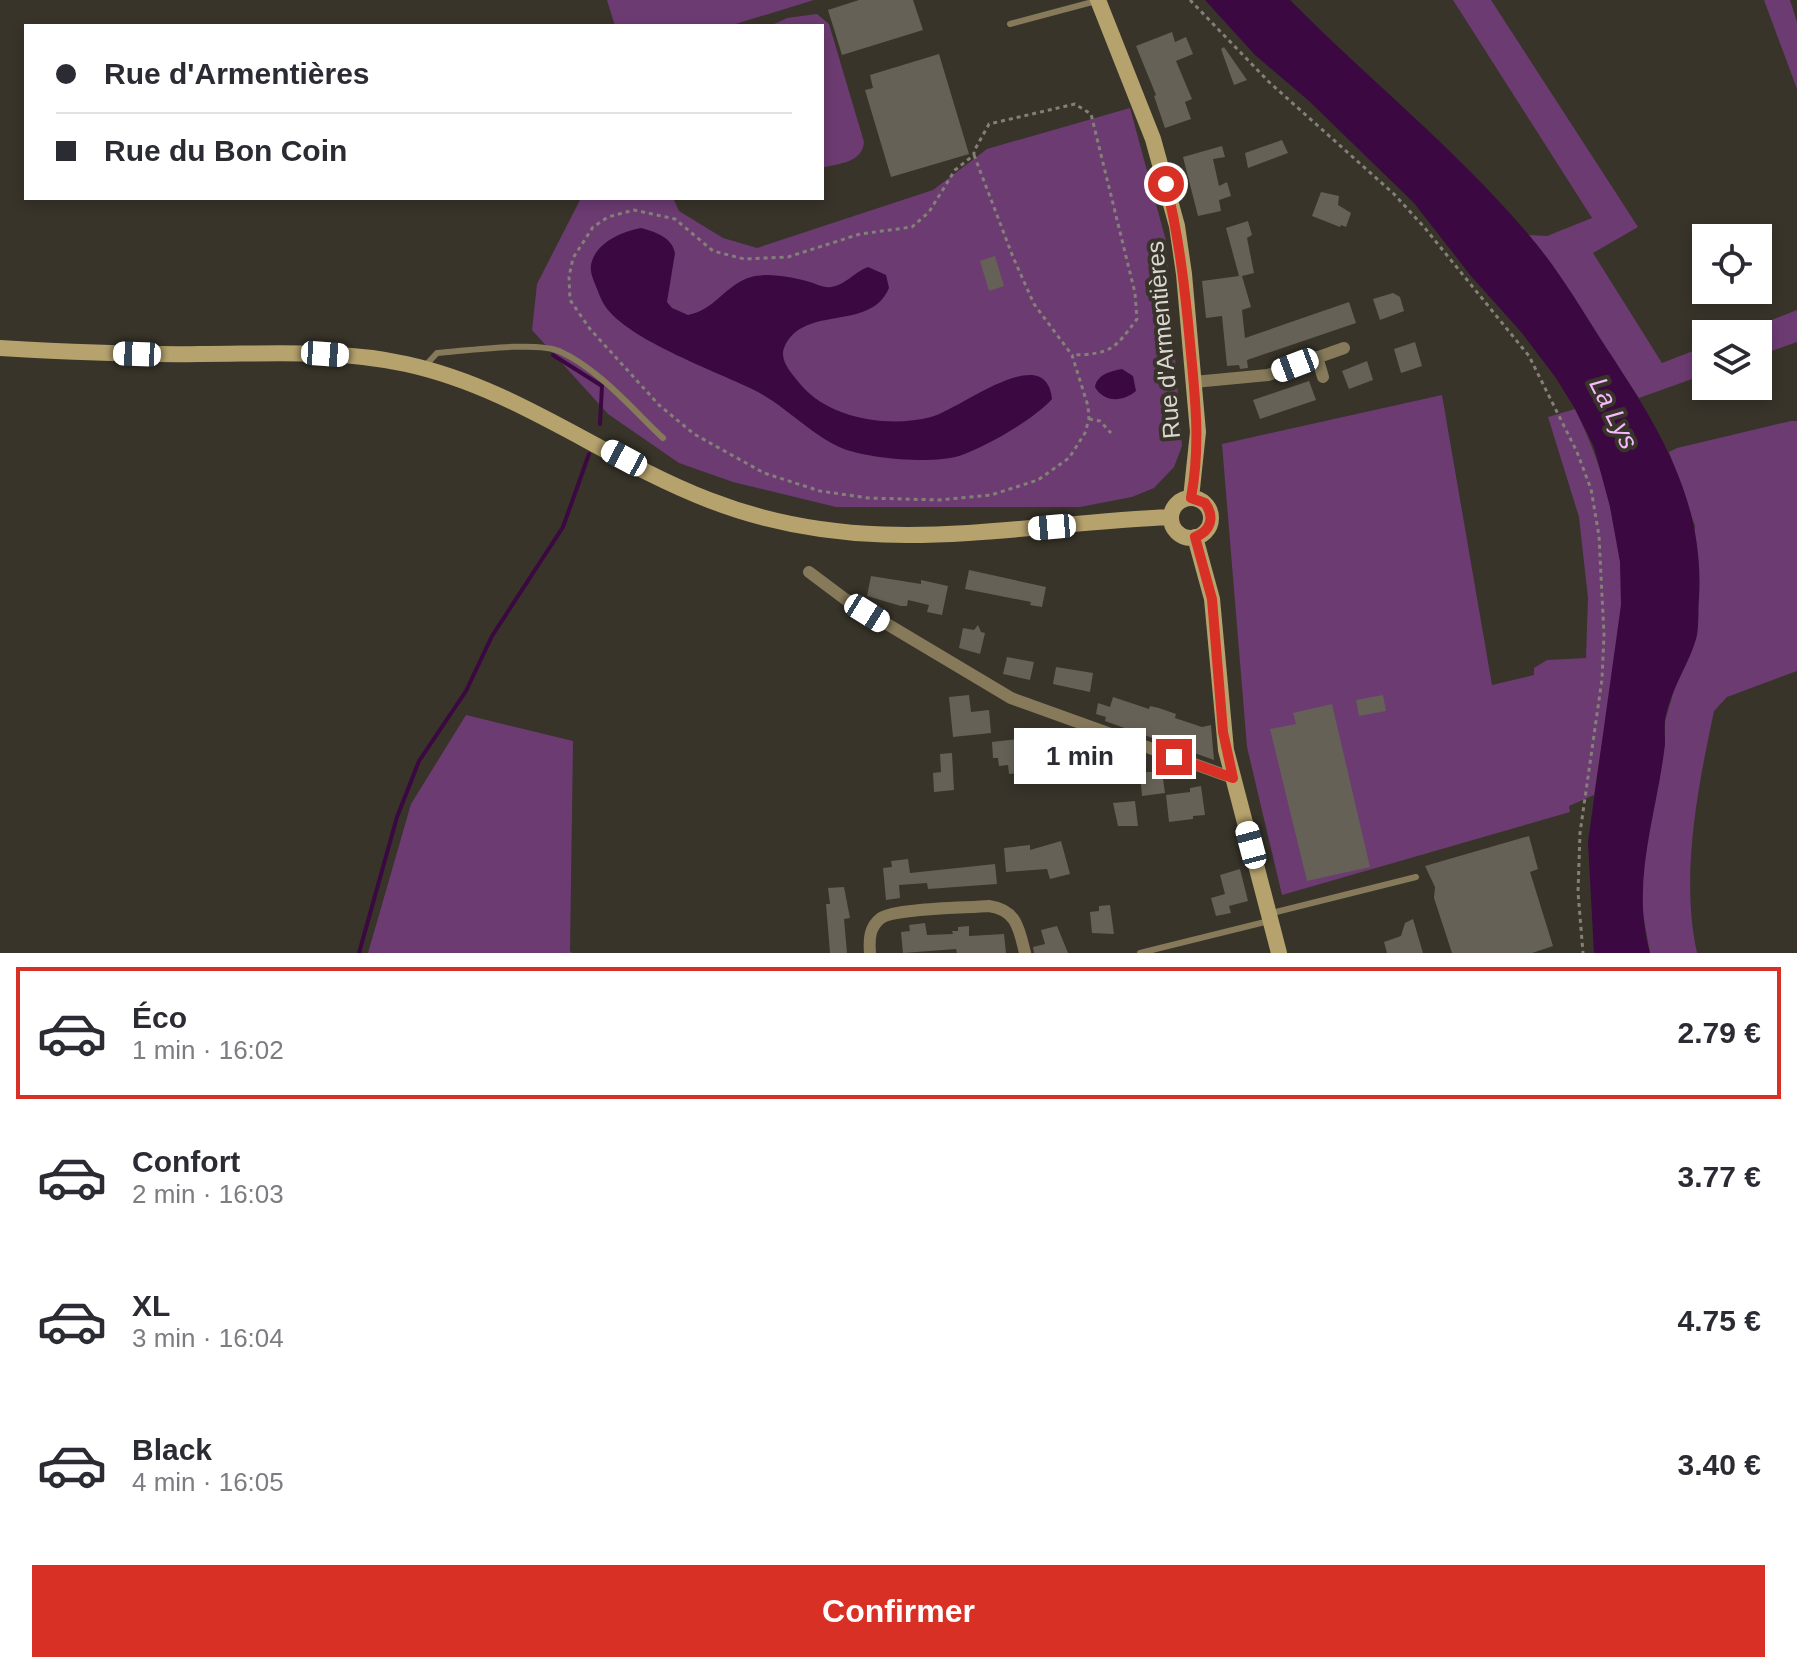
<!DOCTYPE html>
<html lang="fr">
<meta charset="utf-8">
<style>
body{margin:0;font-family:Helvetica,sans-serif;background:#f7f7f7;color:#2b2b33;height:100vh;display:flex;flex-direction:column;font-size:30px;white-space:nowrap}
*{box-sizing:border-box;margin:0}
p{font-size:26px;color:#7c7c81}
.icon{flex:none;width:44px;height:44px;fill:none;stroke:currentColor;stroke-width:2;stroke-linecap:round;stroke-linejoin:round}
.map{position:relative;height:953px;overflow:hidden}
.details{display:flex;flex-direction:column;background:#fff;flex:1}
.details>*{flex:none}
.guide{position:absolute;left:24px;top:24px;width:800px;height:176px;border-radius:0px;box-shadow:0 4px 12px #0003;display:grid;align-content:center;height:176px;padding:0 32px;background:#fff}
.buttons{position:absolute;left:1692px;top:224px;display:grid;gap:16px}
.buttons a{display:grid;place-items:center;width:80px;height:80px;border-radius:0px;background:#fff;box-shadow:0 4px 12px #0003;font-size:40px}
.end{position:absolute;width:36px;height:36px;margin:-18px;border:10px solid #d93025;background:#fff;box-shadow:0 0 0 4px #fff}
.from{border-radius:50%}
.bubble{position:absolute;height:56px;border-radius:0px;background:#fff;box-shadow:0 4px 12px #0003;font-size:26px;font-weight:700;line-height:56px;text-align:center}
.car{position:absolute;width:24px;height:48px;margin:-24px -12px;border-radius:10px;box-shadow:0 0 6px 2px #0007;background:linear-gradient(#fff 24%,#345 0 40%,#fff 0 76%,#345 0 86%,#fff 0)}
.guide b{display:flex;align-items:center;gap:28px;height:76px;font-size:30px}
.guide b+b{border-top:2px solid #e1e1e2}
.guide i{width:20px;height:20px;background:#2b2b33}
ul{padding:14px 0 0;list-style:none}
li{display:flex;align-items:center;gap:24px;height:132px;margin:0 16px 12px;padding:0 16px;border:4px solid transparent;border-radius:0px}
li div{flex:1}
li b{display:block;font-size:30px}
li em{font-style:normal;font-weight:700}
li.on{border-color:#d93025}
li>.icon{width:72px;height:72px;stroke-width:1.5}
.primary-button{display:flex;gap:16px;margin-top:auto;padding:16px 32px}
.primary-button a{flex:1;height:92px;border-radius:0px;background:#d93025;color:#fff;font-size:32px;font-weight:700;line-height:92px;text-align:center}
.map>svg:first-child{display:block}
</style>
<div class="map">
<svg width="1797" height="953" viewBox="0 0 1797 953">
<rect width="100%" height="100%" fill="#38342a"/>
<!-- green -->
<path fill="#6c3b72" d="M607,0H814L729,26H615Z
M1453,0H1491L1638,227L1593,253L1662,363L1706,346V374L1639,398L1529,235L1547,236L1592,218Z
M1764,0H1790L1797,22V89Z
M817,14L829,24L864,142C862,163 840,163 822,168V26H770L787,18Z
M1130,108L1166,241L1182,446L1174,467L1154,488L1132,497L1080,507H836L733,482L679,463L608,414L532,330L537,284L581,198H673L679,211L723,238L757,248L933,190L987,149Z
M1797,310V342L1758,356V334H1737Z
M1442,395L1492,685L1534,675V668L1547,660L1586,658L1588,598L1579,517L1548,417L1575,409C1604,468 1625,539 1621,605C1617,668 1603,732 1594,795L1569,806L1570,812L1282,895L1247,747L1222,444Z
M1791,421H1797V671L1727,697L1714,711C1698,787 1680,875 1697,953H1650L1641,903L1644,856L1665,743V721L1675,687L1695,526L1669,452L1677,448Z
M466,715L573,741L570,951L572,953H368L411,804Z"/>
<!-- water -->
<path fill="#3b0841" d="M1205,0H1290C1368,79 1456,149 1528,234C1555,265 1578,303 1600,338C1654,421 1705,495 1699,598C1698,610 1699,623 1697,635C1690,664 1670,689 1665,720C1664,728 1665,736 1665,744C1657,815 1630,881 1650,953H1594L1588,842L1621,605L1620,562L1610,507L1594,447L1575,409L1556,378L1522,333L1471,276L1414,203L1308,100L1255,55Z
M641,228C655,232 672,237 675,253L667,302L672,308L688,315C715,310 726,284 751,277C768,272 796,278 813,283C819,285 824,288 831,287C846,285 854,272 868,267L886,275L889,288C870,333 803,303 784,348C779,361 793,375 801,385C830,419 889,428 931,417C961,409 1046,339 1052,399C1033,420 986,447 959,456C931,464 872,459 844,449C812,436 788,408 758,392C719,372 629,341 605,306C601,300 598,291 595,284C592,276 589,270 592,261C599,241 622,232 641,228Z
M1122,369L1133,376L1136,391C1123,402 1104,403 1095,387C1097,375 1110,371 1122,369Z"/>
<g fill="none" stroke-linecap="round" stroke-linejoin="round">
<!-- stream -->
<path stroke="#3b0841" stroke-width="4" d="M553,355L602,386L600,424
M359,953L397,817L419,761L466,691L492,636L563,527L589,454"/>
</g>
<!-- building -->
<path fill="#656156" d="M859,0H913L923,30L842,55L828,10Z
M1172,32L1175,42L1186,37L1193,54L1176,61L1192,99L1185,102L1191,119L1165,128L1154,96L1156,95L1136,46Z
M1224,47L1247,80L1234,85L1221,49Z
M939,54L969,154L891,177L865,90L873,88L870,75Z
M1282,140L1288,153L1248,168L1245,153Z
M1222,146L1225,157L1213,159L1219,186L1227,182L1231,196L1219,200L1221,211L1198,216L1183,157Z
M1321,192L1339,196L1338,205L1351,213L1346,227L1341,225L1340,227L1312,216Z
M1248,221L1252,235L1247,238L1254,273L1242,276L1251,307L1242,310L1245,338L1349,302L1356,323L1247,360L1248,368L1240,369L1239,365L1227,366L1222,316L1206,318L1202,281L1239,276L1226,228Z
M995,256L1004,286L989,291L980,261Z
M1393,293L1400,297L1404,311L1380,320L1373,299Z
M1415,342L1422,366L1401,373L1394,349Z
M1367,361L1373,380L1349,389L1342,371Z
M1309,381L1316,400L1260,419L1253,400Z
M969,570L1046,587L1042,607L1030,605L1031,602L965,589Z
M871,576L921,584V580L948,586L942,615L927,612L929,605L908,600L907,606H901L867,596Z
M978,625L981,632L985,633L980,654L959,648L963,628L974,630Z
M1007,657L1034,662L1030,680L1003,674Z
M1056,667L1093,673L1090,692L1053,684Z
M969,695L971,712L989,710L991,733L953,737L949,697Z
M1383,695L1386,711L1359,716L1356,700Z
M1113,697L1149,709L1150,706L1159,708L1176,714L1175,718L1202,727L1211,725L1214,760L1105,721L1106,717L1096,714L1098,703L1110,707Z
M1332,704L1370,867L1307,881L1270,729L1296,724L1293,713Z
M1062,734L1092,742L1091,746L1110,753L1100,754L1094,772L1084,769L1082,756L1036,762L1037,771L1009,774L1008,765L999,766L998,758H993L992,742Z
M952,753L954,790L934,792L933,773L941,772L940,754Z
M1148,772H1162L1165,793L1142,796L1140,773Z
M1201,786L1205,815L1193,816V819L1169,822L1166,795L1190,792V788Z
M1135,801L1138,826H1118L1113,803Z
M1529,836L1538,869L1530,872L1553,946L1532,953H1452L1434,898L1435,887L1425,866Z
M1061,841L1070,874L1050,879L1047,869L1006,872L1004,848L1030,845V850Z
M908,859L910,873L995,864L997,884L928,889L927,883L899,885L900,898L886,900L883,868L892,867L891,861Z
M1240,869L1248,901L1229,906L1231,913L1216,916L1211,898L1225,894L1220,875Z
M844,887L850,918L844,919L847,953H830L826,904H830L828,888Z
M1110,905L1114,934L1092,933L1090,912L1099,911V906Z
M1413,919L1423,953H1387L1384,942L1401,936L1405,923Z
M925,923L927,935L953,934L952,931H958V927L969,926V936L1004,934L1006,953H957L956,949L903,953L901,932L910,931L909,925Z
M1057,926L1068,953H1034L1033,947L1045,944L1041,930Z"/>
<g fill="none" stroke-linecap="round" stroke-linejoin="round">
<!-- path -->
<path stroke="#838077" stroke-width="3" stroke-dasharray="4 4" stroke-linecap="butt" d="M1190,0L1269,82L1394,194L1424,227L1529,356L1577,452L1591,489L1599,536L1604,635L1602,679L1580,833L1578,892L1583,953
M974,155L1013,257L1034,304L1072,355L1088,406L1089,419L1085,433L1069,458L1038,480L991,495L939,500L868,498L820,491L764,473L694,434L659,405L590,329L570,300L569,277L573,258L593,227L608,217L634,210L675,219L713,251L744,259L788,257L860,234L912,227L929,212L955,170L974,155V151L989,124L1075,104L1091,114L1135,293L1137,319C1114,350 1111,354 1072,355
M1089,419L1100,421L1111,433"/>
<!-- lane -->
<path stroke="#867a5a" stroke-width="6" d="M1010,24L1096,1
M425,366L437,353C465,351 535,341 559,351C599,369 632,409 663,438
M1272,913L1416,877
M1140,953L1269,921"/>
<!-- street -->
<path stroke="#867a5a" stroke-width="12" d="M1317,357L1323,377
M1194,382L1268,375L1344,348
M809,572L845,599L1011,698L1233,778
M870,953C869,940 869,927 881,918C896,908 968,908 989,906C1017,910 1019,929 1025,953"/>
<!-- secondary -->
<path stroke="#b5a26d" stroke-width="16" d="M1098,0L1153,139L1177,226L1184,274L1198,432L1191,498
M0,348C67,352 133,355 200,354C269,354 338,349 406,364C517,388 605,460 709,500C868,562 1008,524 1171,517
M1171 518a20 20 0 1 1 40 0a20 20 0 1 1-40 0Z
M1195,537L1212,599L1226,750L1279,953"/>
</g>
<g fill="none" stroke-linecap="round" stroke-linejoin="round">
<!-- route -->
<path stroke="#d93025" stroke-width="10" d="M1166,184C1179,237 1185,289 1190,343C1195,397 1201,444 1191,498L1205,503C1215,517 1211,531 1195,537L1212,599L1223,732L1233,778L1174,757"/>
</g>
<g text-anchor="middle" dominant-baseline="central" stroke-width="8" stroke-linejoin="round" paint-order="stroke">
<!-- street labels -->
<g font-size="24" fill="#d9d7d1" stroke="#38342a">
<text transform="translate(1163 340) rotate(-95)">Rue d'Armentières</text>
</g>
<!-- water labels -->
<g font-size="26" font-style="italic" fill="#f6bafd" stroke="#38342a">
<text transform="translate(1614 413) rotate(63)">La Lys</text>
</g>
</g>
</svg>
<div class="buttons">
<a><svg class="icon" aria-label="locate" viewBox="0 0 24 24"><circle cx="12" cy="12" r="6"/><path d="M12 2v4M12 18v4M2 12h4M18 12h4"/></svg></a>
<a><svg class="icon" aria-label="layers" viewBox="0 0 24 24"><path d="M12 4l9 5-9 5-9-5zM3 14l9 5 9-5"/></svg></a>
</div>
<i class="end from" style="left:1166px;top:184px"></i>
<i class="end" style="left:1174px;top:757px"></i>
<div class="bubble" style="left:1014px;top:728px;width:132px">1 min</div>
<i class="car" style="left:137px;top:354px;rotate:272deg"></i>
<i class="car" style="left:325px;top:354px;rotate:94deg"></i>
<i class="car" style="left:1295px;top:365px;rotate:249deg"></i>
<i class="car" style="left:624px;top:458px;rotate:298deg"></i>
<i class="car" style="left:1052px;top:527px;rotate:265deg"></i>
<i class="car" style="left:867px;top:613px;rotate:122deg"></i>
<i class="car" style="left:1251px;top:845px;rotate:345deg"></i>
<div class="guide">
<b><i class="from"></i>Rue d'Armentières</b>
<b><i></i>Rue du Bon Coin</b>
</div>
</div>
<section class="details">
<ul>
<li class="on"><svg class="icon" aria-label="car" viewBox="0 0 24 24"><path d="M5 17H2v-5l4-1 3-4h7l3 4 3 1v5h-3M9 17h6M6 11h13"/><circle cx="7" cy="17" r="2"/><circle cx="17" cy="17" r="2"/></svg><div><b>Éco</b><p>1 min · 16:02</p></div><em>2.79 €</em></li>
<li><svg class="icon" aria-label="car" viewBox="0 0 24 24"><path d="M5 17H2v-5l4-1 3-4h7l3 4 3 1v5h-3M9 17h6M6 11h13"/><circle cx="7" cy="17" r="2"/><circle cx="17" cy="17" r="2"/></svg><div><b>Confort</b><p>2 min · 16:03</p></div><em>3.77 €</em></li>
<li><svg class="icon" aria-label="car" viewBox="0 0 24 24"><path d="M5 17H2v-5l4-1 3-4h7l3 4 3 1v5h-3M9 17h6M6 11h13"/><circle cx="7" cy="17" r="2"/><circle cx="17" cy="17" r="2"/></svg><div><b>XL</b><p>3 min · 16:04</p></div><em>4.75 €</em></li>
<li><svg class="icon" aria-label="car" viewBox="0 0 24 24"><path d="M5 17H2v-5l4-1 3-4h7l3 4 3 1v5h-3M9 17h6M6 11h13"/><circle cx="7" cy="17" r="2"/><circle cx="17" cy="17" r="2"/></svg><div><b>Black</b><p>4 min · 16:05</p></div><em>3.40 €</em></li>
</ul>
<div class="primary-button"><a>Confirmer</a></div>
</section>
